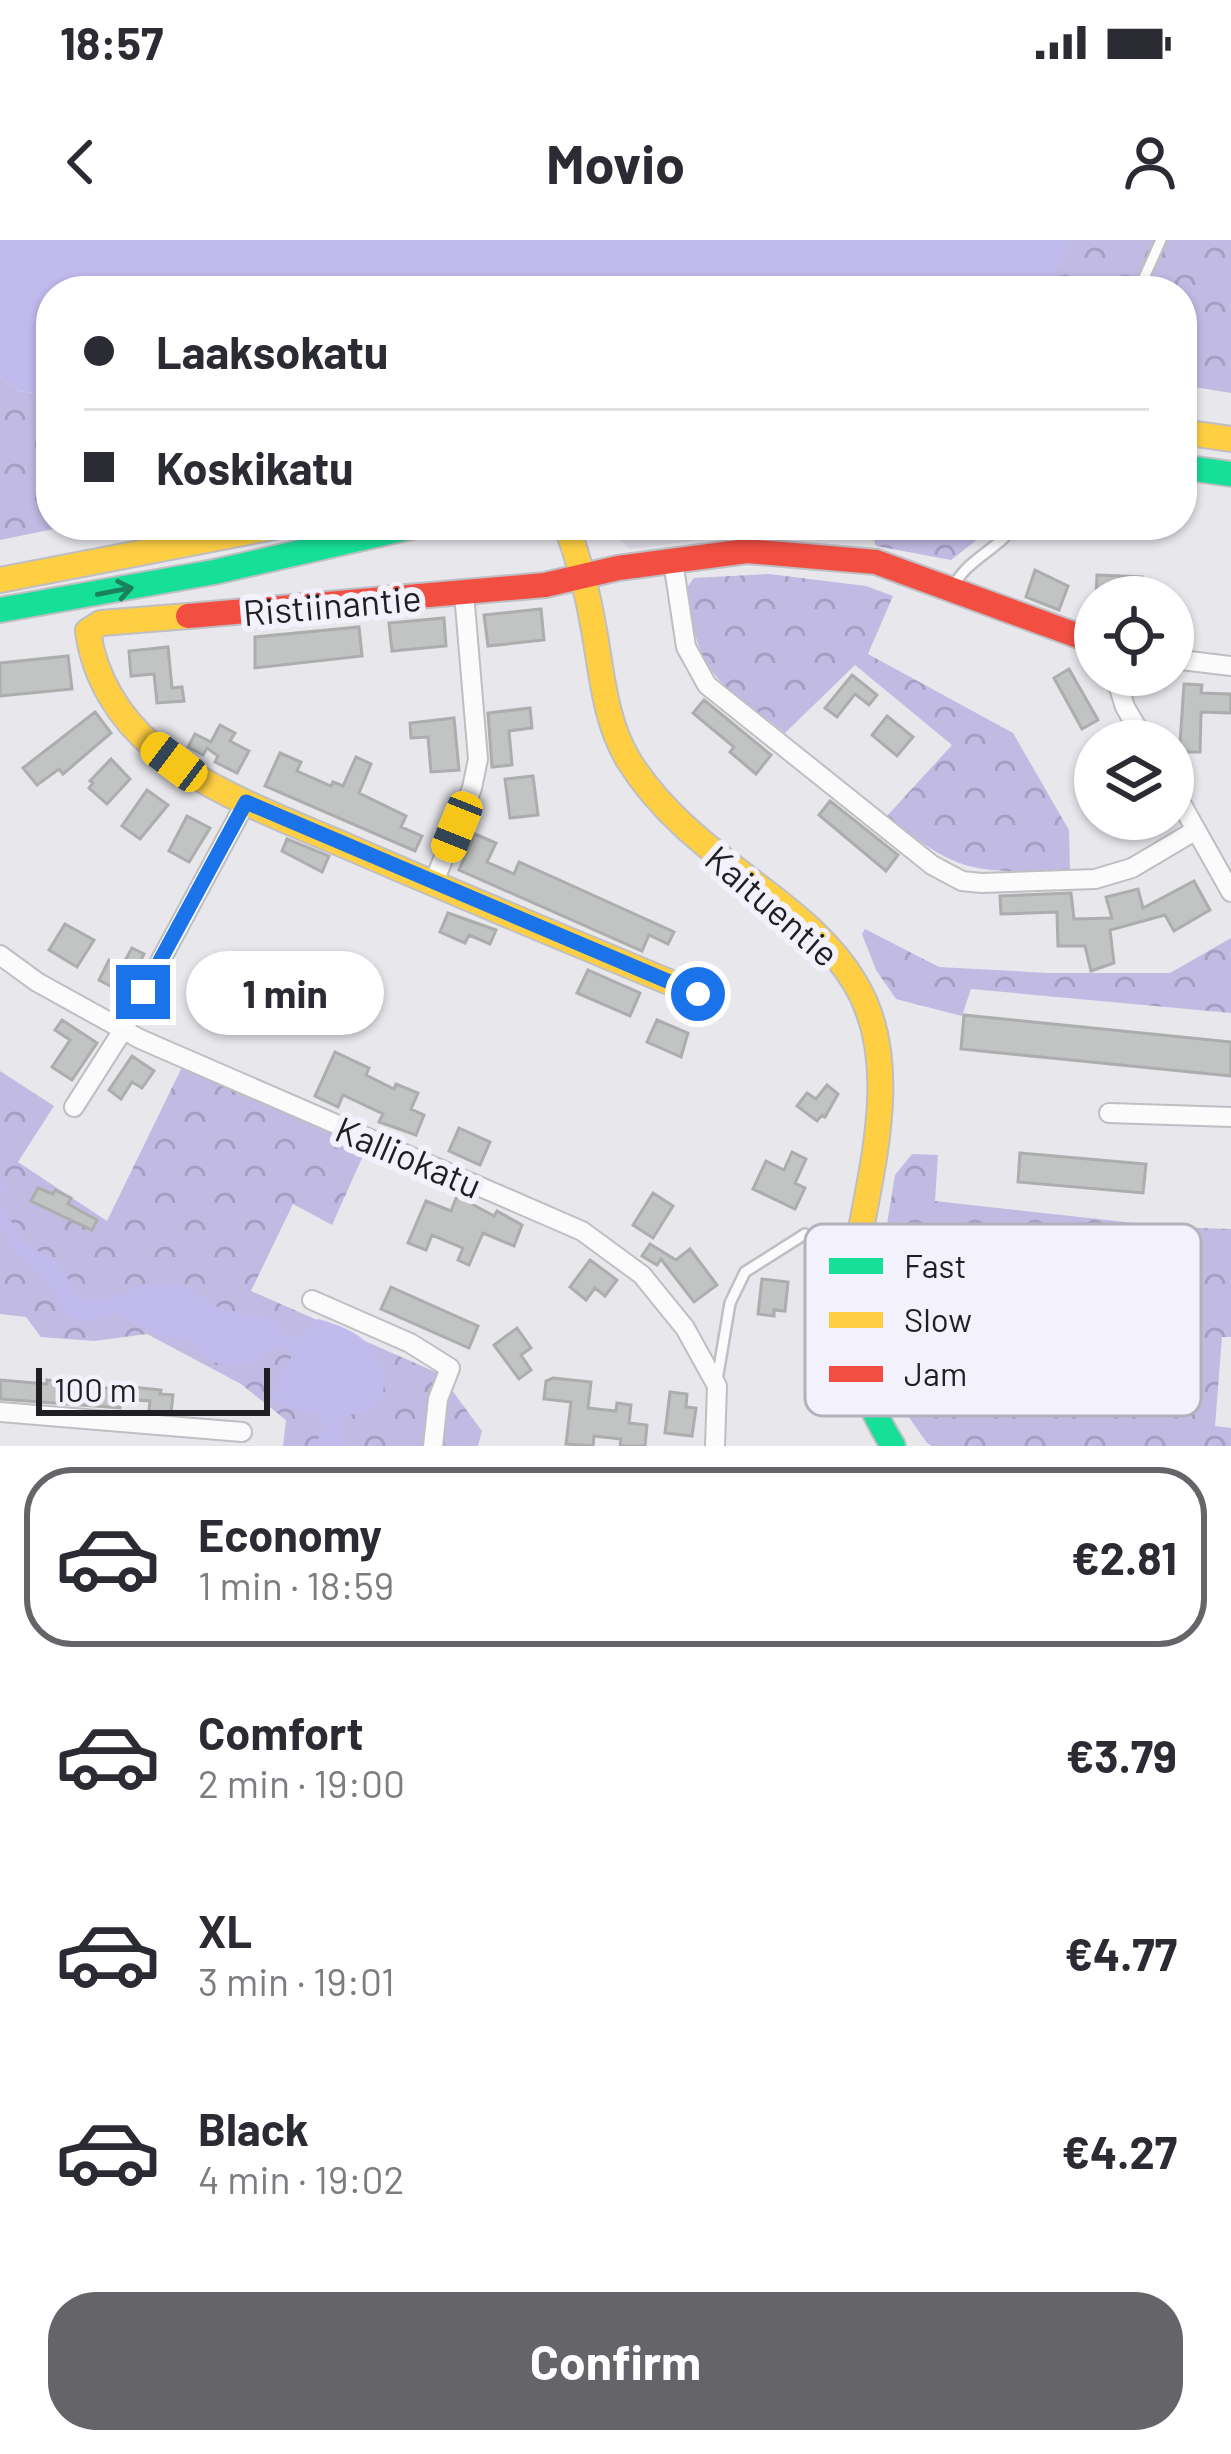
<!DOCTYPE html>
<meta charset="utf-8">
<style>
body{margin:0;font-family:Barlow,sans-serif;background:#f2f2f3;color:#2b2b33;height:100vh;display:flex;flex-direction:column;font-size:45px;white-space:nowrap}
*{box-sizing:border-box;margin:0}
p{font-size:39px;color:#7c7c81}
.icon{flex:none;width:66px;height:66px;fill:none;stroke:currentColor;stroke-width:2;stroke-linecap:round;stroke-linejoin:round}
.map{position:relative;height:1206px;overflow:hidden}
.side{display:flex;flex-direction:column;background:#fff;flex:1}
.side>*{flex:none}
.guide{position:absolute;left:36px;top:36px;width:1161px;height:264px;border-radius:48px;box-shadow:0 3px 9px #0004;display:grid;align-content:center;height:264px;padding:0 48px;background:#fff}
.buttons{position:absolute;left:1074px;top:336px;display:grid;gap:24px}
.buttons a{display:grid;place-items:center;width:120px;height:120px;border-radius:50%;background:#fff;box-shadow:0 3px 9px #0004;font-size:60px}
.scale{position:absolute;left:36px;bottom:30px;width:234px;box-sizing:border-box;padding-left:12px;border:6px solid #1f1f23;border-top:0;font-size:33px;line-height:42px;white-space:nowrap;color:#1f1f23;-webkit-text-stroke:9px #f2f1fc;paint-order:stroke}
.end{position:absolute;width:54px;height:54px;margin:-27px;border:15px solid #1a73e8;background:#fff;box-shadow:0 0 0 6px #fff}
.from{border-radius:50%}
.bubble{position:absolute;height:84px;border-radius:42px;background:#fff;box-shadow:0 3px 9px #0004;font-size:39px;font-weight:700;line-height:84px;text-align:center}
.car{position:absolute;width:36px;height:72px;margin:-36px -18px;border-radius:15px;box-shadow:0 0 9px 3px #0007;background:linear-gradient(#f5c518 24%,#345 0 40%,#f5c518 0 76%,#345 0 86%,#f5c518 0)}
.guide b{display:flex;align-items:center;gap:42px;height:114px;font-size:45px}
.guide b+b{border-top:3px solid #e1e1e2}
.guide i{width:30px;height:30px;background:#2b2b33}
ul{padding:21px 0 0;list-style:none}
li{display:flex;align-items:center;gap:36px;height:180px;margin:0 24px 18px;padding:0 24px;border:6px solid transparent;border-radius:48px}
li div{flex:1}
li b{display:block;font-size:45px}
li em{font-style:normal;font-weight:700}
li.on{border-color:#656569}
li>.icon{width:108px;height:108px;stroke-width:1.5}
.button{display:flex;gap:24px;margin-top:auto;padding:24px 48px}
.button a{flex:1;height:138px;border-radius:48px;background:#656569;color:#fff;font-size:48px;font-weight:700;line-height:138px;text-align:center}
.status{display:flex;justify-content:space-between;align-items:center;height:84px;padding:0 60px;background:#fff;direction:ltr}
.status svg{height:33px;fill:currentColor}
header{display:flex;justify-content:space-between;align-items:center;height:156px;padding:0 48px;background:#fff;font-size:54px;font-weight:700}
.map>svg:first-child{display:block}
</style>
<div class="status"><b>18:57</b><svg viewBox="0 0 49 12"><path d="M0 12V9h3v3zM5 12V6h3v6zM10 12V3h3v9zM15 12V0h3v12zM26 1h20v11H26zM47 4h2v5h-2z"/></svg></div>
<header><svg class="icon" aria-label="back" viewBox="0 0 24 24"><path d="M15 5l-7 7 7 7"/></svg>Movio<svg class="icon" aria-label="person" viewBox="0 0 24 24"><circle cx="12" cy="8" r="4"/><path d="M4 21q1-7 8-7t8 7"/></svg></header>
<div class="map">
<svg width="1231" height="1206" viewBox="0 0 1231 1206">
<defs>
<pattern id="forest-crowns" width="20" height="18" patternUnits="userSpaceOnUse" patternTransform="scale(3)"><rect width="20" height="18" fill="#c1bbe4"/><path d="M2 6a3 3 0 1 1 6 0M12 15a3 3 0 1 1 6 0" fill="none" stroke="#a5a0c3"/></pattern>
</defs>
<rect width="100%" height="100%" fill="#e7e7ec"/>
<!-- built -->
<path fill="#dbdae6" d="M619,285H732L733,296L630,309L608,290Z"/>
<!-- forest -->
<path fill="url(#forest-crowns)" d="M1071,0H1231V153L1182,145V51H1023C1048,42 1064,26 1071,0Z
M0,136L18,151L51,155V285H73L0,300Z
M869,285H996L951,320L876,306Z
M769,334L866,346L893,356L868,414L1013,493L1069,590L1070,630C976,632 962,637 887,576L952,505L855,425L785,493C717,440 699,439 686,349L694,338Z
M865,689L939,727L1048,733H1170L1231,698V773L971,749L962,776L896,759L876,730L862,694Z
M183,825L367,907L332,985L293,964L251,1051L440,1134L482,1191L478,1206H283L286,1180L241,1144L147,1094L94,1101L41,1097L26,1077L0,1074V831L54,866L18,922L107,981Z
M912,914L938,915L935,961L1171,987L1231,989V1097H1222L1215,1186L1231,1188V1206H932L927,1203L896,1159L879,1110L877,1045L895,935Z"/>
<!-- water -->
<path fill="#c0baed" d="M0,0H1071C1065,26 1048,42 1023,51H51V155L18,151L0,136Z
M0,933L5,947L0,962L23,1002L58,1023L80,1058C91,1063 113,1055 127,1054C145,1037 160,1046 180,1044L223,1070L279,1080L285,1096L292,1099L305,1093L318,1079C352,1088 383,1104 384,1142C384,1151 382,1164 374,1169C366,1174 354,1172 345,1177L341,1206H311L324,1192L321,1177L272,1162L277,1142L291,1118L289,1110L274,1106L252,1125C221,1125 210,1127 191,1100L164,1097L117,1074L86,1082L66,1075L47,1039L17,1014L0,984Z"/>
<!-- building -->
<path fill="#c2c3c3" stroke="#acadad" stroke-width="3" d="M1035,330L1068,346L1059,370L1026,357Z
M1097,335L1142,337L1141,357H1096Z
M541,369L544,400L488,406L484,375Z
M444,378L446,406L392,411L389,383Z
M359,387L362,416L255,428V397Z
M168,407L172,448L182,447L184,461L157,463L154,434L131,436L129,411Z
M68,416L72,449L0,456V423Z
M1069,429L1098,480L1082,489L1054,438Z
M852,435L877,455L869,465L855,454L837,477L825,468Z
M1184,444L1202,445L1201,453L1231,454V473L1201,472L1200,512H1182L1180,503Z
M704,460L771,515L756,534L730,512L734,507L693,473Z
M530,468L532,488L509,491L512,525L492,527L488,473Z
M95,472L111,493L63,534L59,529L37,545L23,528Z
M887,476L913,497L897,516L872,495Z
M454,478L459,530L431,532L428,497L411,498L410,483Z
M220,485L235,493L230,501L249,511L237,533L215,522L218,516L207,508L203,515L188,507L195,494L211,502Z
M280,513L301,522L297,531L331,546L333,542L343,546L356,517L371,524L359,553L406,576L401,587L422,596L415,611L265,546Z
M111,519L130,539L107,564L89,548L93,543L90,541Z
M533,536L538,575L510,578L505,539Z
M147,550L168,565L140,599L122,586Z
M830,561L898,615L886,631L819,575Z
M187,576L210,588L189,622L169,611Z
M475,594L496,603L487,622L514,634L519,622L564,642L674,692L668,704L649,695L642,711L459,630Z
M287,599L329,616L322,632L282,611Z
M1194,641L1210,670L1174,691L1165,675L1110,690L1114,723L1091,731L1085,706H1058L1057,672L1001,674L1000,656L1071,653L1074,679L1112,678L1106,657L1138,649L1143,668Z
M448,673L496,690L490,704L469,695L465,703L440,692Z
M65,684L94,700L77,727L49,710Z
M132,708L144,714L124,753L99,740L109,720L122,726Z
M588,730L640,753L630,776L577,753Z
M964,775L1231,802V836L961,809Z
M62,780L97,803L72,840L52,827L70,800L55,790Z
M657,780L688,793L681,817L647,802Z
M335,812L369,828L366,835L394,849L396,844L418,853L411,869L424,875L416,895L379,882L383,874L343,855L338,867L315,856Z
M132,816L154,831L142,848L132,842L121,859L109,850Z
M827,845L838,854L825,877L822,875L817,881L797,866L807,853L816,859Z
M459,888L490,902L480,925L449,911Z
M792,912L806,919L795,943L805,948L795,969L753,949L766,921L784,930Z
M1020,913L1146,924L1143,953L1018,942Z
M38,948L53,954L55,950L71,958L68,964L97,980L92,990L31,961Z
M653,953L673,966L653,998L633,985Z
M457,956L494,976L497,971L522,985L514,1006L483,993L469,1025L458,1020L463,1008L432,995L426,1010L408,1003L426,961L451,971Z
M650,1004L676,1020L690,1009L717,1045L694,1062L661,1019L657,1025L642,1016Z
M590,1020L617,1040L605,1056L595,1048L586,1060L570,1047Z
M762,1039L788,1042L785,1071L774,1070V1076L758,1074Z
M391,1047L478,1086L469,1108L381,1069Z
M517,1088L531,1108L521,1115L531,1130L519,1139L494,1105Z
M553,1138L591,1142L588,1168L616,1171L617,1163L631,1165L629,1183L647,1185L645,1206H620L621,1199L594,1196L593,1206L566,1204L571,1162L544,1159L546,1141Z
M0,1140L47,1144V1140L122,1150L120,1168L1,1159Z
M122,1146L161,1150L160,1154L173,1155L171,1173L149,1171L150,1161L121,1159Z
M670,1152L687,1154L686,1167L696,1168L692,1196L665,1193Z"/>
<g fill="none" stroke-linecap="round" stroke-linejoin="round">
<!-- lane casing -->
<g stroke="#bfbec3" stroke-width="14">
<path id="lane" d="M1138,51L1161,0
M953,348C965,320 998,310 1015,285
M717,1140L730,1063L745,1032L805,994"/>
</g>
<!-- street casing -->
<g stroke="#bfbec3" stroke-width="22">
<path id="street" d="M673,321L686,407L707,445L932,625L962,641L981,643L1095,639L1132,628L1196,590
M1173,419L1231,426
M1115,435L1125,467L1145,501
M1173,549L1231,652
M433,644L472,548L478,519L464,353
M0,715L37,742L140,799L582,991L642,1035L685,1088L717,1146L715,1206
M74,867L123,790L246,562
M1109,873L1231,877
M312,1060L410,1103L450,1128L438,1159L433,1206
M0,1172L242,1192"/>
</g>
<!-- fast casing -->
<g stroke="#bfbec3" stroke-width="28">
<path id="fast" d="M1182,227L1231,234
M0,370L214,332L419,285
M853,1037C844,1106 858,1148 893,1206"/>
</g>
<!-- slow casing -->
<g stroke="#bfbec3" stroke-width="28">
<path id="slow" d="M1182,192L1231,199
M566,285C579,319 588,354 594,390C602,434 605,482 629,521C662,574 711,610 759,647C795,674 832,704 855,743C907,828 865,946 853,1037
M0,340L284,285
M188,376L101,383L88,391C94,437 119,478 155,508C212,554 284,579 351,608C466,658 582,706 698,754"/>
</g>
<!-- jam casing -->
<g stroke="#bfbec3" stroke-width="28">
<path id="jam" d="M188,376L545,345L618,328L747,311L876,322L1095,402"/>
</g>
<!-- lane -->
<use href="#lane" stroke="#fbfbfc" stroke-width="9"/>
<!-- street -->
<use href="#street" stroke="#fbfbfc" stroke-width="18"/>
<!-- fast -->
<use href="#fast" stroke="#16e098" stroke-width="24"/>
<!-- slow -->
<use href="#slow" stroke="#ffcf43" stroke-width="24"/>
<!-- jam -->
<use href="#jam" stroke="#f24e42" stroke-width="24"/>
</g>
<!-- one-way arrows -->
<defs><path id="oneway-shaft" d="M-6 0H5M1.5-3L5.5 0L1.5 3" fill="none" stroke-width="1.6" stroke-linecap="round" stroke-linejoin="round" transform="scale(3)"/></defs>
<use stroke="#1a805e" href="#oneway-shaft" transform="translate(115 351) rotate(-11)"/>
<g fill="none" stroke-linecap="round" stroke-linejoin="round">
<!-- route -->
<path stroke="#1a73e8" stroke-width="15" d="M143,752L246,562L698,754"/>
</g>
<g text-anchor="middle" dominant-baseline="central" stroke-width="12" stroke-linejoin="round" paint-order="stroke">
<!-- street labels -->
<g font-size="36" fill="#1f1f23" stroke="#f2f1fc">
<text transform="translate(332 364) rotate(-5)">Ristiinantie</text>
<text transform="translate(773 665) rotate(41)">Kaituentie</text>
<text transform="translate(409 916) rotate(23)">Kalliokatu</text>
</g>
</g>
<!-- legend -->
<rect x="805" y="984" width="396" height="192" rx="18" fill="#f2f1fc" stroke="#b3b2bb" stroke-width="3"/>
<rect x="829" y="1018" width="54" height="16" fill="#16e098"/>
<rect x="829" y="1072" width="54" height="16" fill="#ffcf43"/>
<rect x="829" y="1126" width="54" height="16" fill="#f24e42"/>
<g font-size="33" fill="#1f1f23">
<text x="904" y="1038">Fast</text>
<text x="904" y="1092">Slow</text>
<text x="904" y="1146">Jam</text>
</g>
</svg>
<div class="buttons">
<a><svg class="icon" aria-label="locate" viewBox="0 0 24 24"><circle cx="12" cy="12" r="6"/><path d="M12 2v4M12 18v4M2 12h4M18 12h4"/></svg></a>
<a><svg class="icon" aria-label="layers" viewBox="0 0 24 24"><path d="M12 4l9 5-9 5-9-5zM3 14l9 5 9-5"/></svg></a>
</div>
<div class="scale">100 m</div>
<i class="end from" style="left:698px;top:754px"></i>
<i class="end" style="left:143px;top:752px"></i>
<div class="bubble" style="left:186px;top:711px;width:198px">1 min</div>
<i class="car" style="left:174px;top:522px;rotate:307deg"></i>
<i class="car" style="left:457px;top:587px;rotate:202deg"></i>
<div class="guide">
<b><i class="from"></i>Laaksokatu</b>
<b><i></i>Koskikatu</b>
</div>
</div>
<section class="side">
<ul>
<li class="on"><svg class="icon" aria-label="car" viewBox="0 0 24 24"><path d="M5 17H2v-5l4-1 3-4h7l3 4 3 1v5h-3M9 17h6M6 11h13"/><circle cx="7" cy="17" r="2"/><circle cx="17" cy="17" r="2"/></svg><div><b>Economy</b><p>1 min · 18:59</p></div><em>€2.81</em></li>
<li><svg class="icon" aria-label="car" viewBox="0 0 24 24"><path d="M5 17H2v-5l4-1 3-4h7l3 4 3 1v5h-3M9 17h6M6 11h13"/><circle cx="7" cy="17" r="2"/><circle cx="17" cy="17" r="2"/></svg><div><b>Comfort</b><p>2 min · 19:00</p></div><em>€3.79</em></li>
<li><svg class="icon" aria-label="car" viewBox="0 0 24 24"><path d="M5 17H2v-5l4-1 3-4h7l3 4 3 1v5h-3M9 17h6M6 11h13"/><circle cx="7" cy="17" r="2"/><circle cx="17" cy="17" r="2"/></svg><div><b>XL</b><p>3 min · 19:01</p></div><em>€4.77</em></li>
<li><svg class="icon" aria-label="car" viewBox="0 0 24 24"><path d="M5 17H2v-5l4-1 3-4h7l3 4 3 1v5h-3M9 17h6M6 11h13"/><circle cx="7" cy="17" r="2"/><circle cx="17" cy="17" r="2"/></svg><div><b>Black</b><p>4 min · 19:02</p></div><em>€4.27</em></li>
</ul>
<div class="button"><a>Confirm</a></div>
</section>
